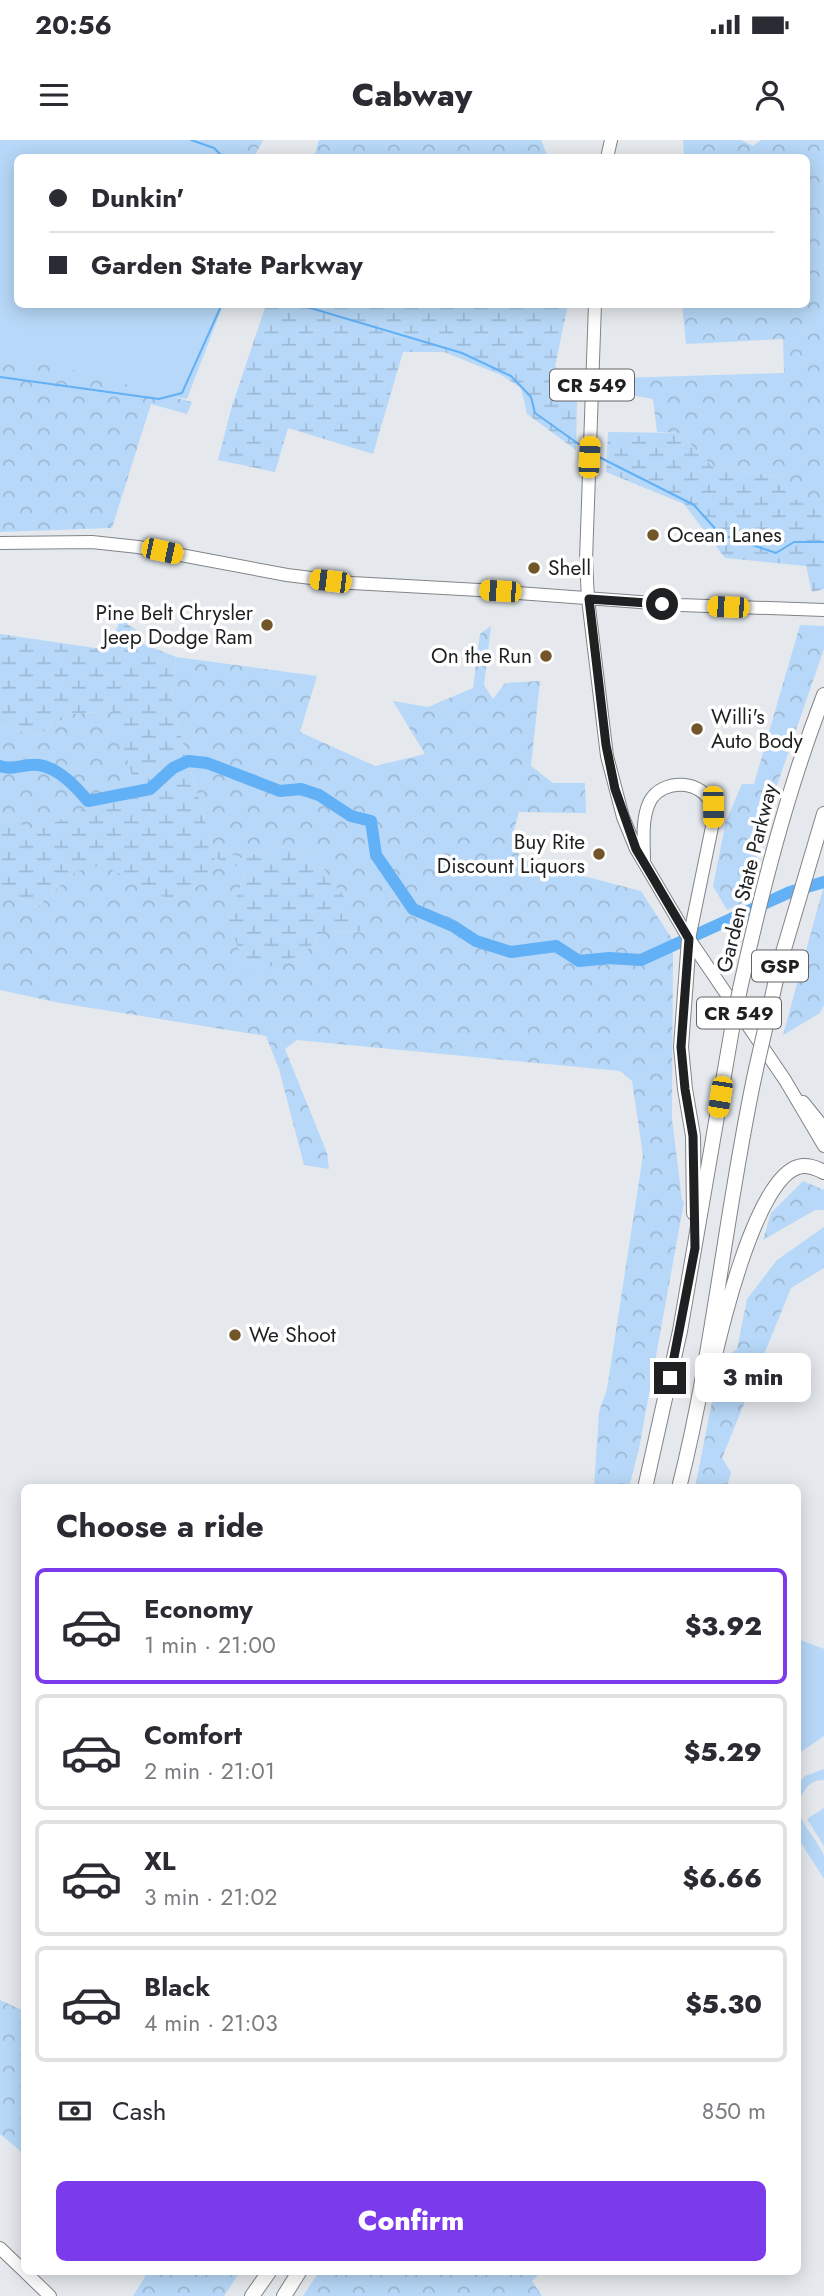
<!DOCTYPE html>
<meta charset="utf-8">
<style>
body{margin:0;font-family:Jost,sans-serif;background:#f7f7f7;color:#2b2b33;height:100vh;display:flex;flex-direction:column;font-size:26px;white-space:nowrap}
*{box-sizing:border-box;margin:0}
p{font-size:23px;color:#7c7c81}
.icon{flex:none;width:38px;height:38px;fill:none;stroke:currentColor;stroke-width:2;stroke-linecap:round;stroke-linejoin:round}
.map{position:relative;flex:1;overflow:hidden}
.sheet{position:absolute;left:21px;top:1344px;width:780px;height:791px;display:flex;flex-direction:column;background:#fff;border-radius:10px;box-shadow:0 4px 18px #0003}
.sheet>*{flex:none}
.guide{position:absolute;left:14px;top:14px;width:796px;height:154px;border-radius:10px;box-shadow:0 4px 18px #0003;display:grid;align-content:center;height:154px;padding:0 35px;background:#fff}
.end{position:absolute;width:32px;height:32px;margin:-16px;border:9px solid #1e2021;background:#fff;box-shadow:0 0 0 4px #fff}
.from{border-radius:50%}
.bubble{position:absolute;height:49px;border-radius:10px;background:#fff;box-shadow:0 4px 18px #0003;font-size:23px;font-weight:800;line-height:49px;text-align:center}
.car{position:absolute;width:21px;height:42px;margin:-21px -10px;border-radius:9px;box-shadow:0 0 5px 2px #0007;background:linear-gradient(#f5c518 24%,#345 0 40%,#f5c518 0 76%,#345 0 86%,#f5c518 0)}
.guide b{display:flex;align-items:center;gap:24px;height:66px;font-size:26px}
.guide b+b{border-top:2px solid #e1e1e2}
.guide i{width:18px;height:18px;background:#2b2b33}
ul{padding:0;list-style:none}
li{display:flex;align-items:center;gap:21px;height:116px;margin:0 14px 10px;padding:0 21px;border:4px solid #e1e1e2;border-radius:10px}
li div{flex:1}
li b{display:block;font-size:26px}
li em{font-style:normal;font-weight:800}
li.current{border-color:#7c3aed}
li>.icon{width:63px;height:63px;stroke-width:1.5}
h2{padding:0 35px;font-size:32px;line-height:84px}
.pay{display:flex;align-items:center;gap:18px;height:77px;padding:0 35px;font-size:26px}
.pay p{margin-inline-start:auto}
.button{display:flex;gap:14px;margin-top:auto;padding:14px 35px}
.button a{flex:1;height:80px;border-radius:10px;background:#7c3aed;color:#fff;font-size:28px;font-weight:800;line-height:80px;text-align:center}
.status{display:flex;justify-content:space-between;align-items:center;height:49px;padding:0 35px;background:#fff;direction:ltr}
.status svg{height:19px;fill:currentColor}
header{display:flex;justify-content:space-between;align-items:center;height:91px;padding:0 35px;background:#fff;font-size:32px;font-weight:800}
.map>svg:first-child{display:block}
</style>
<div class="status"><b>20:56</b><svg viewBox="0 0 49 12"><path d="M0 12V9h3v3zM5 12V6h3v6zM10 12V3h3v9zM15 12V0h3v12zM26 1h20v11H26zM47 4h2v5h-2z"/></svg></div>
<header><svg class="icon" aria-label="menu" viewBox="0 0 24 24"><path d="M4 6h16M4 12h16M4 18h16"/></svg>Cabway<svg class="icon" aria-label="person" viewBox="0 0 24 24"><circle cx="12" cy="8" r="4"/><path d="M4 21q1-7 8-7t8 7"/></svg></header>
<div class="map">
<svg width="824" height="2156" viewBox="0 0 824 2156">
<defs>
<pattern id="forest-crowns" width="20" height="18" patternUnits="userSpaceOnUse" patternTransform="scale(1.75)"><rect width="20" height="18" fill="#b7d8f8"/><path d="M2 6a3 3 0 1 1 6 0M12 15a3 3 0 1 1 6 0" fill="none" stroke="#9db9d4"/></pattern>
<pattern id="wetland-marsh" width="20" height="14" patternUnits="userSpaceOnUse" patternTransform="scale(1.75)"><rect width="20" height="14" fill="#b7d8f8"/><path d="M1 5h8M5 5V1M11 12h8M15 12V8" fill="none" stroke="#9db9d4"/></pattern>
</defs>
<rect width="100%" height="100%" fill="#e5e9ed"/>
<!-- green -->
<path fill="#b7d8f8" d="M0,0H216L255,15L254,18H18V164L223,165L187,259L0,227Z
M798,1499L824,1509V1596L798,1614Z
M824,1629V1640C816,1640 809,1643 805,1650C786,1674 816,1694 824,1716C824,1722 824,1732 824,1739L798,1698V1643L805,1636Z
M824,1668V1706L807,1679Z"/>
<!-- forest -->
<path fill="url(#forest-crowns)" d="M211,0H263L255,15Z
M319,0H541L548,17H314Z
M683,0H741L753,6L761,0H824V358L792,361L782,337L714,328L679,293L657,292L653,259L621,253L620,238L784,233L783,199L686,204L682,165L807,164V18L684,17Z
M0,217L39,221L192,262L187,274L151,264L112,388L0,392Z
M800,485L824,486V509L765,680L745,762L727,770L713,746L726,681L742,644H754Z
M491,486L484,545L493,559L505,543L540,541L531,626L553,643H585L586,673L519,672L512,697L521,720L641,751L677,807L673,809L672,979L682,1060L684,1062L639,1309L629,1347H594L599,1272L607,1249L643,1015L632,941L620,931L297,900L285,909L327,1013L329,1029L304,1025L279,929L266,896L60,863L0,850V748L37,767L76,731L103,724L169,760L201,744L215,717L247,730L228,778L303,814L324,792L367,791L312,712L280,707L241,718L213,708L171,562L176,517L317,536L300,592L375,626L425,614L393,561L428,567L473,548L480,494Z
M114,571L135,646L31,693L17,680L0,679V585L36,596L71,574Z
M824,745V865L820,873L783,895Z
M803,1041L824,1050V1070H815L763,1100L771,1073Z
M824,1087V1128L791,1148L722,1318L731,1332L727,1347L695,1348L720,1221L737,1209L747,1159L777,1120Z
M0,1860L24,1871V2014L0,1994Z
M148,2132H240L224,2156H133Z
M319,2132H541L532,2141L542,2156H303Z"/>
<!-- wetland -->
<path fill="url(#wetland-marsh)" d="M266,165H568L555,226L577,261L576,310L527,274L521,248L501,235L444,212H403L373,314L288,288L275,332L218,320L232,266Z
M608,292L679,293L714,328L782,337L792,360L824,358V449L812,452L806,426L725,418L684,364L606,332Z
M123,473L128,485L137,490L136,501L176,517L171,562L213,708L241,718L280,707L312,712L368,791L324,792L303,814L251,834L239,811L228,778L247,730L215,718L201,744L169,760L103,725L76,731L37,767L0,748V679L17,680L31,693L135,646L113,571L71,574L36,596L0,585V494L108,510Z"/>
<g fill="none" stroke-linecap="round" stroke-linejoin="round">
<!-- stream -->
<path stroke="#62b0f5" stroke-width="2" d="M191,0L214,8L224,18
M297,164L462,213L511,236L531,257L535,273L580,305
M0,237L159,259L182,253L222,164
M599,317L694,365L720,394L776,413L794,402H824"/>
<!-- river -->
<path stroke="#62b0f5" stroke-width="12" d="M0,626C13,631 26,623 39,625C59,628 76,647 88,661L150,649L173,628L188,621L207,623L280,651L301,649L319,655L351,676L371,681L376,715L413,769L453,786L476,801L511,812L556,806L579,821L609,818L641,820L790,752L824,742"/>
<!-- primary casing -->
<g stroke="#818487" stroke-width="14">
<path id="primary" d="M607,18L611,0
M595,164L586,420L588,459L607,616L623,677L636,709L689,799L785,940L824,1006
M0,403L92,402L138,407L287,435L352,443L479,450L680,465L824,470
M644,721C644,702 641,679 650,661C663,638 703,639 712,666C714,671 713,677 713,682L689,799
M803,962L824,988
M0,2108L24,2131
M25,2132L50,2156"/>
</g>
<!-- highway casing -->
<g stroke="#818487" stroke-width="16">
<path id="highway" d="M689,799L681,907L685,949L693,996L694,1073
M740,849C762,749 787,651 824,555
M766,885L779,826L824,674
M712,1228C721,1188 756,1039 798,1027C807,1024 816,1028 824,1032
M645,1348L680,1191L732,889
M679,1348C714,1210 726,1067 756,929
M252,2156L269,2132
M284,2156L299,2132"/>
</g>
<!-- primary -->
<use href="#primary" stroke="#fff" stroke-width="12"/>
<!-- highway -->
<use href="#highway" stroke="#fff" stroke-width="14"/>
<!-- highway-bridge casing -->
<g stroke="#818487" stroke-width="16" stroke-linecap="butt">
<path id="highway-bridge" d="M732,889L740,849
M756,929L766,885"/>
</g>
<!-- highway-bridge -->
<use href="#highway-bridge" stroke="#fff" stroke-width="14"/>
</g>
<g fill="none" stroke-linecap="round" stroke-linejoin="round">
<!-- route -->
<path stroke="#1e2021" stroke-width="9" d="M662,464L589,459L606,605L615,649L636,709L689,799L681,907L685,949L693,996L695,1108L670,1238"/>
</g>
<!-- markers -->
<g fill="#73552a" stroke="#fff" stroke-width="2.5">
<circle cx="653" cy="395" r="7"/>
<circle cx="534" cy="428" r="7"/>
<circle cx="267" cy="485" r="7"/>
<circle cx="546" cy="516" r="7"/>
<circle cx="697" cy="589" r="7"/>
<circle cx="599" cy="714" r="7"/>
<circle cx="235" cy="1195" r="7"/>
</g>
<g text-anchor="middle" dominant-baseline="central" stroke-width="7" stroke-linejoin="round" paint-order="stroke">
<!-- shield labels -->
<g fill="#fff" stroke="#626364" stroke-width="2">
<rect x="550" y="229.5" width="84" height="31" rx="5"/>
<rect x="752" y="810.5" width="56" height="31" rx="5"/>
<rect x="697" y="857.5" width="84" height="31" rx="5"/>
</g>
<g font-size="19" font-weight="bold" fill="#1e2021">
<text x="592" y="245">CR 549</text>
<text x="780" y="826">GSP</text>
<text x="739" y="873">CR 549</text>
</g>
<!-- poi labels -->
<g font-size="21" fill="#1e2021" stroke="#fff" text-anchor="start">
<text x="667" y="395">Ocean Lanes</text>
<text x="548" y="428">Shell</text>
<text x="253" y="473" text-anchor="end">Pine Belt Chrysler<tspan x="253" dy="24">Jeep Dodge Ram</tspan></text>
<text x="532" y="516" text-anchor="end">On the Run</text>
<text x="711" y="577">Willi's<tspan x="711" dy="24">Auto Body</tspan></text>
<text x="585" y="702" text-anchor="end">Buy Rite<tspan x="585" dy="24">Discount Liquors</tspan></text>
<text x="249" y="1195">We Shoot</text>
</g>
<!-- street labels -->
<g font-size="21" fill="#1e2021" stroke="#fff">
<text transform="translate(747 738) rotate(-76)">Garden State Parkway</text>
</g>
</g>
</svg>
<i class="end from" style="left:662px;top:464px"></i>
<i class="end" style="left:670px;top:1238px"></i>
<div class="bubble" style="left:695px;top:1213px;width:116px">3 min</div>
<i class="car" style="left:589px;top:317px;rotate:3deg"></i>
<i class="car" style="left:162px;top:411px;rotate:102deg"></i>
<i class="car" style="left:330px;top:441px;rotate:277deg"></i>
<i class="car" style="left:500px;top:451px;rotate:274deg"></i>
<i class="car" style="left:728px;top:467px;rotate:272deg"></i>
<i class="car" style="left:713px;top:667px;rotate:179deg"></i>
<i class="car" style="left:720px;top:957px;rotate:189deg"></i>
<div class="guide">
<b><i class="from"></i>Dunkin'</b>
<b><i></i>Garden State Parkway</b>
</div>
<section class="sheet">
<h2>Choose a ride</h2>
<ul>
<li class="current"><svg class="icon" aria-label="car" viewBox="0 0 24 24"><path d="M5 17H2v-5l4-1 3-4h7l3 4 3 1v5h-3M9 17h6M6 11h13"/><circle cx="7" cy="17" r="2"/><circle cx="17" cy="17" r="2"/></svg><div><b>Economy</b><p>1 min · 21:00</p></div><em>$3.92</em></li>
<li><svg class="icon" aria-label="car" viewBox="0 0 24 24"><path d="M5 17H2v-5l4-1 3-4h7l3 4 3 1v5h-3M9 17h6M6 11h13"/><circle cx="7" cy="17" r="2"/><circle cx="17" cy="17" r="2"/></svg><div><b>Comfort</b><p>2 min · 21:01</p></div><em>$5.29</em></li>
<li><svg class="icon" aria-label="car" viewBox="0 0 24 24"><path d="M5 17H2v-5l4-1 3-4h7l3 4 3 1v5h-3M9 17h6M6 11h13"/><circle cx="7" cy="17" r="2"/><circle cx="17" cy="17" r="2"/></svg><div><b>XL</b><p>3 min · 21:02</p></div><em>$6.66</em></li>
<li><svg class="icon" aria-label="car" viewBox="0 0 24 24"><path d="M5 17H2v-5l4-1 3-4h7l3 4 3 1v5h-3M9 17h6M6 11h13"/><circle cx="7" cy="17" r="2"/><circle cx="17" cy="17" r="2"/></svg><div><b>Black</b><p>4 min · 21:03</p></div><em>$5.30</em></li>
</ul>
<div class="pay"><svg class="icon" aria-label="cash" viewBox="0 0 24 24"><path d="M3 7h18v10H3z"/><circle cx="12" cy="12" r="2"/></svg>Cash<p>850 m</p></div>
<div class="button"><a>Confirm</a></div>
</section>
</div>
